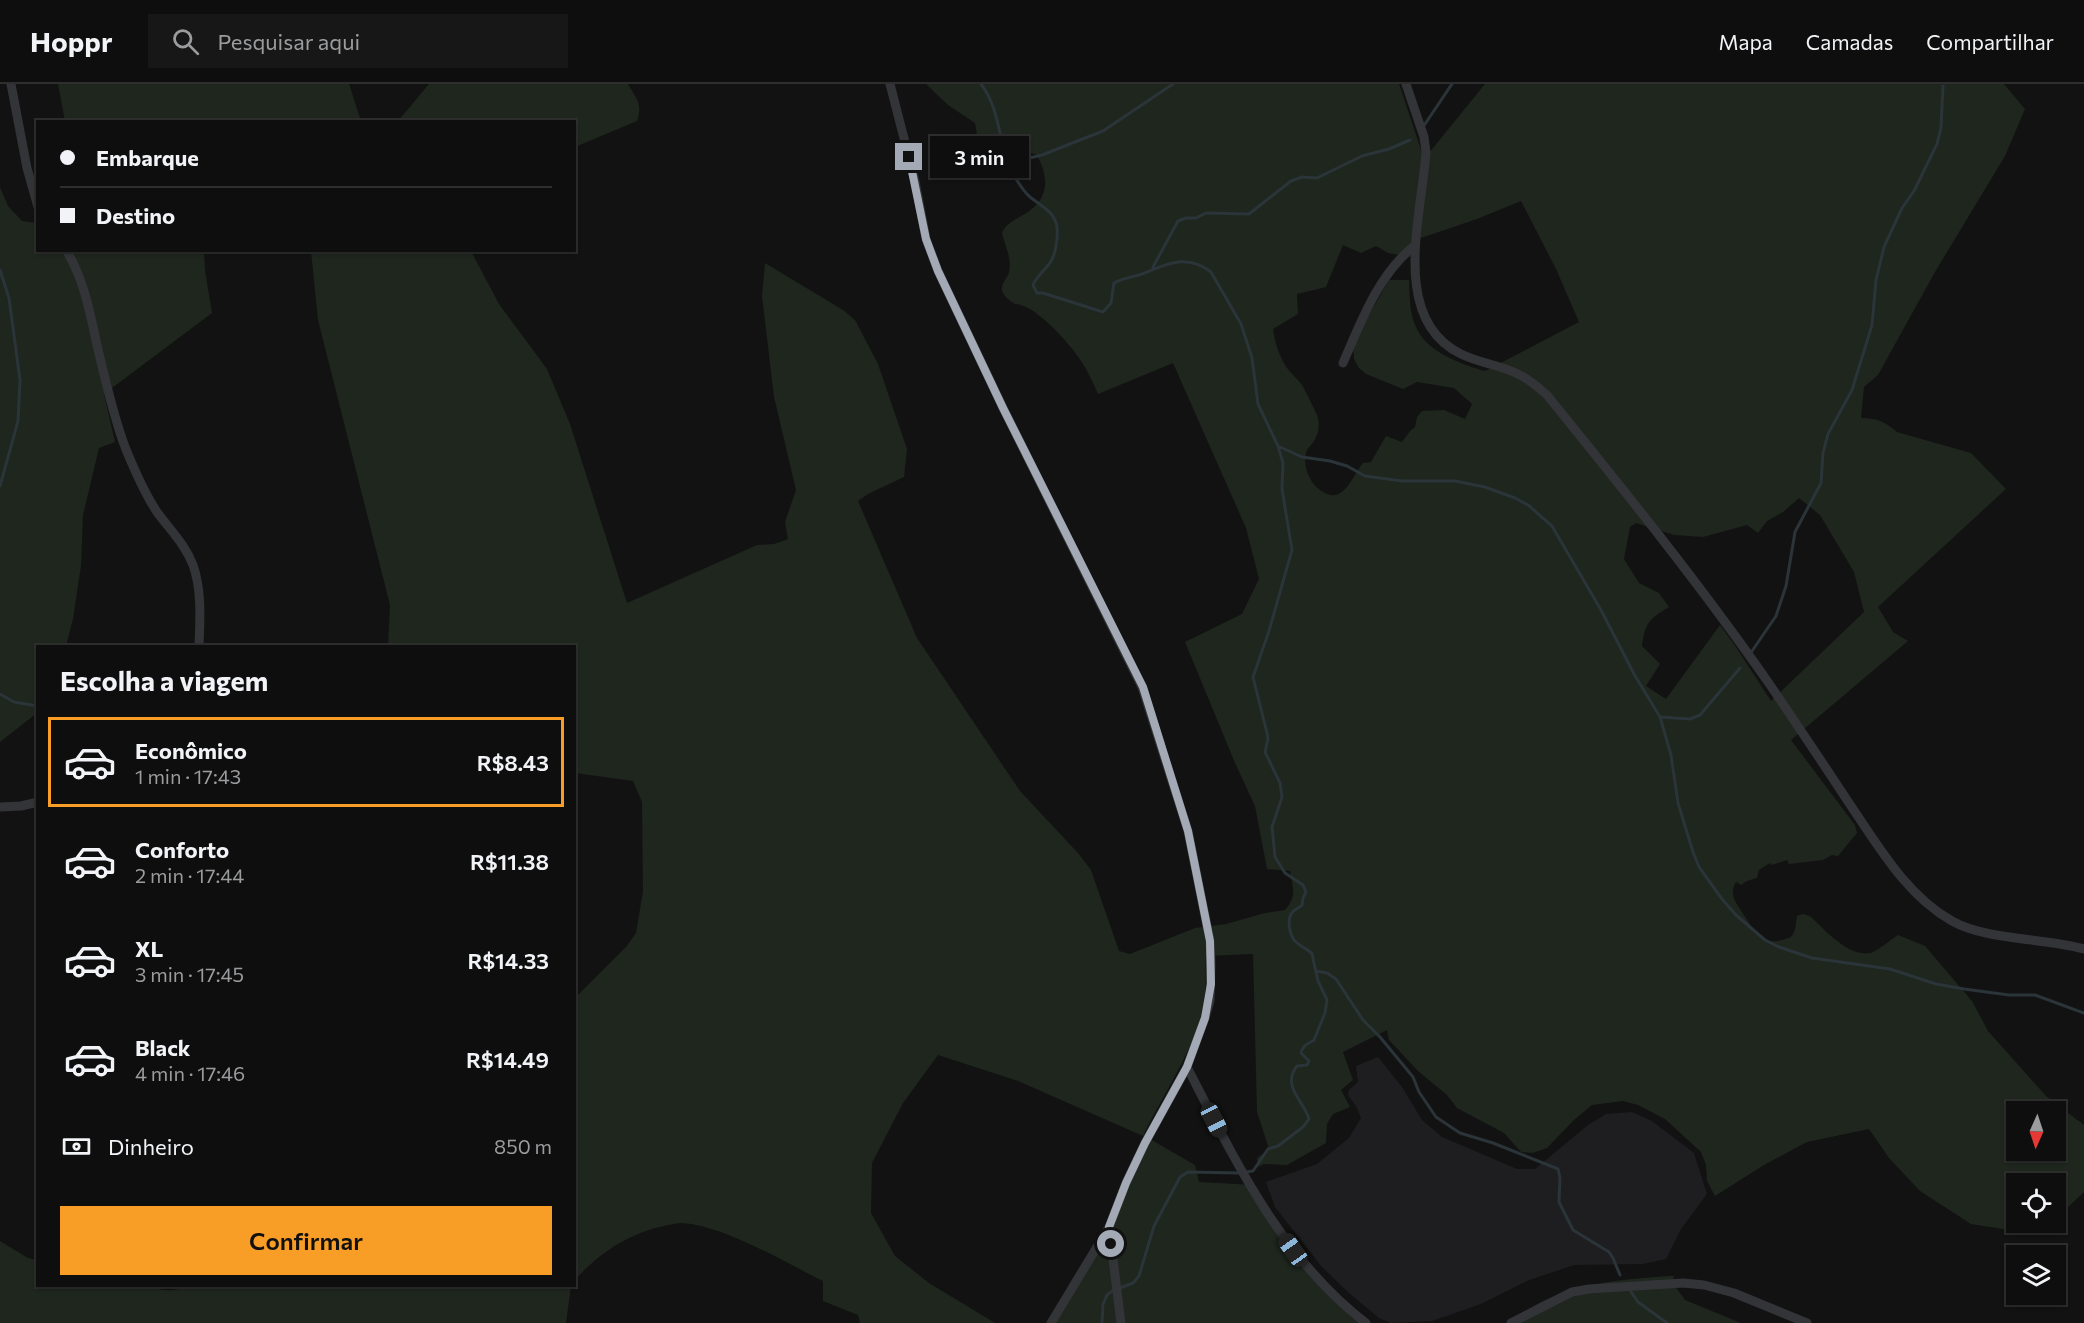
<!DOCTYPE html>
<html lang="pt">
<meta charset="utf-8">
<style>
body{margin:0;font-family:Commissioner,sans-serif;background:#171717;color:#f1f3f6;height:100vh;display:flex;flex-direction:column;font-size:22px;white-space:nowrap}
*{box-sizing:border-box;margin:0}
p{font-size:20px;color:#9b9c9e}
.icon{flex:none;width:33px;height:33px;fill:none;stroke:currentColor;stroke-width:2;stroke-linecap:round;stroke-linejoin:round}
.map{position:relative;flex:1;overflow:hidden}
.side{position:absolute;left:36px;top:561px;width:540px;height:642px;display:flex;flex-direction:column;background:#0e0e0e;border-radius:0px;box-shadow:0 2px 4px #0004,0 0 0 2px #2e2e2e}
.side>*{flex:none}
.top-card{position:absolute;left:36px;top:36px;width:540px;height:132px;border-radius:0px;box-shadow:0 2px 4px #0004,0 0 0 2px #2e2e2e;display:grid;align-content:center;height:132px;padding:0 24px;background:#0e0e0e}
.needle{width:39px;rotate:183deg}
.fabs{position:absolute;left:2006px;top:1017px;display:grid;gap:12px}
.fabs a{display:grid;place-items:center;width:60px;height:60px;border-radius:0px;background:#0e0e0e;box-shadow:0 2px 4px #0004,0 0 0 2px #2e2e2e;font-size:30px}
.end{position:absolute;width:27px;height:27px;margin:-14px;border:8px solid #a3aab5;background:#111;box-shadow:0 0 0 3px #111}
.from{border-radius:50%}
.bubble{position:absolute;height:42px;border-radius:0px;background:#0e0e0e;box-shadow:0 2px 4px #0004,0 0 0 2px #2e2e2e;font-size:20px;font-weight:600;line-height:42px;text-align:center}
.car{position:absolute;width:18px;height:36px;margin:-18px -9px;border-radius:8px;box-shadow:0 0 4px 2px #0007;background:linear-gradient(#222 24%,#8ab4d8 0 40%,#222 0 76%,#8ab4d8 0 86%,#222 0)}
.top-card b{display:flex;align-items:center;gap:21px;height:57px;font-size:22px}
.top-card b+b{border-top:2px solid #2e2e2e}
.top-card i{width:15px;height:15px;background:#f1f3f6}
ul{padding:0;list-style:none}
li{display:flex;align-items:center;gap:18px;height:90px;margin:0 12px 9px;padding:0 12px;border:3px solid transparent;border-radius:0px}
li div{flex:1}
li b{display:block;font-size:22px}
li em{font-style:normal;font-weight:600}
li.active{border-color:#f89d25}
li>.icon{width:54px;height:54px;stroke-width:1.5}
h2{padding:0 24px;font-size:27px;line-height:72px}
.pay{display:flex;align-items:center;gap:15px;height:66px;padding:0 24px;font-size:22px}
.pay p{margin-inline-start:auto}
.cta{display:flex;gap:12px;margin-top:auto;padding:12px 24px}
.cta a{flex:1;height:69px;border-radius:0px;background:#f89d25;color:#111;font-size:24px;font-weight:600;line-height:69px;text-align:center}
header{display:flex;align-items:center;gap:36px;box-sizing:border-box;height:84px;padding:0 30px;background:#0e0e0e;border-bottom:2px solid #2e2e2e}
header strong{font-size:28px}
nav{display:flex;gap:33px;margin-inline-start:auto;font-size:21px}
.search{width:420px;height:54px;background:#171717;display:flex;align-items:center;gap:15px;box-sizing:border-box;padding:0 21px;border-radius:0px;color:#9b9c9e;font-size:22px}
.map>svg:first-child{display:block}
</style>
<header>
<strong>Hoppr</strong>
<div class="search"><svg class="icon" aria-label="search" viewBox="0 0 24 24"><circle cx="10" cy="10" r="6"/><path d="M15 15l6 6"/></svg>Pesquisar aqui</div>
<nav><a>Mapa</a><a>Camadas</a><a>Compartilhar</a></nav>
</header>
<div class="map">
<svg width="2084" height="1239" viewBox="0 0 2084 1239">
<rect width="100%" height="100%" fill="#121213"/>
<!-- built -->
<path fill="#1e1e20" d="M1378,973L1402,1003L1422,1036L1442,1053L1517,1085H1535L1588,1041L1606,1030L1632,1028L1652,1037L1694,1069L1707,1110L1681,1145L1666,1175L1643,1180L1574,1181L1529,1196L1481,1220L1432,1237L1391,1239L1379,1234L1349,1209L1322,1183L1275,1123L1266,1098L1317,1080L1349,1054L1361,1034L1356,1022L1348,1011L1349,1006L1358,998L1356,982Z"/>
<!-- green -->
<path fill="#1e261e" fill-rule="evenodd" d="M58,0H349L361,37H65Z
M429,0H628C636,14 643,20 637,37L575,63L574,38L398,37Z
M926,0H1399L1424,75L1485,0H2004L2025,25L2005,72L1935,188L1878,291L1864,303L1861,334C1877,334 1884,337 1897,348L1971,369L2006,405L1878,523L1893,548L1908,557L1791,656L1855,741L1857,749L1838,772L1832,771L1823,776L1789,780L1787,776L1772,781L1770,779L1759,786L1757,794L1747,797L1741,801L1736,798C1729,811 1735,817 1742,828C1753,845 1763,864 1785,855C1789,854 1791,854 1793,850C1796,846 1796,837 1797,832L1803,830L1810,832C1824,845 1848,873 1870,869C1876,868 1892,855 1898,851L1925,862L1972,917L1988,947L2046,1012L2084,1041V1108L2063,1128L2055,1131V1100H2016V1138L2035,1139L2029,1149L1971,1140L1920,1107L1889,1074L1869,1045L1807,1058L1764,1081L1715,1112L1707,1097L1706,1081L1701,1068L1665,1035L1638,1021L1623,1017L1592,1021L1574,1036L1547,1064L1533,1069L1521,1068L1504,1049L1457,1024L1447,1011L1418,987L1389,956L1387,946L1343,968L1353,996L1341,1006L1350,1023L1333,1030L1327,1040L1326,1059L1287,1081L1264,1080L1258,1083L1257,1074L1269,1065L1257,1028L1253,870L1206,872C1205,887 1207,904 1204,918C1197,962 1162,1012 1143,1052L1018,997L938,971L903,1019L872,1079L871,1129L895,1172L929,1199L995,1239H860L858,1231L823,1217V1197C784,1178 725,1142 682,1139C676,1139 669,1141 664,1142C629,1149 598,1170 575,1196V914L626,863L636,849L643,807L642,718L633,697L575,689L574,562H388L390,521L318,236L311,167H471L499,220L547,285L570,340L627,519L757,461L774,460L788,455L785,438L796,406L774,313L762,212L765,179L843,226L855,236L878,280L907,365L904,393L868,410L858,417L917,554L1020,707L1078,769L1091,786L1119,867L1130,870L1195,844L1226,840L1265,829L1285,826C1297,812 1293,805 1290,787L1267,785L1255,722L1235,679L1185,558L1242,530L1259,495L1246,444L1173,279L1098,310C1093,299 1088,287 1081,277C1070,260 1035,220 1015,220C1010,217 1003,212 1002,206C1001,199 1008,194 1009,188C1012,174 1005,162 1002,149C1006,139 1015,136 1023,131C1049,116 1050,96 1037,71C1017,64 1000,63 980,68L975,39L948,21ZM1521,117L1556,185L1579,238L1485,287C1461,280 1426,268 1416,243C1409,228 1410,212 1409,196H1389L1353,259L1354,275L1359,284L1366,290L1403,305L1417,298L1454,304L1472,320L1465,335L1444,326L1422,327L1417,333L1415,343L1410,347L1402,358L1386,352L1371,378L1363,379C1351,394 1343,423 1320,406C1309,398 1303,382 1306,369C1307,364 1312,361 1314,357C1319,349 1320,340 1317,331C1313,322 1307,310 1302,301C1298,295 1291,290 1287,284C1279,272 1275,259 1273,245L1298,230L1297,210L1326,203L1343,161L1361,169L1376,162L1388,169L1410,173L1412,157L1477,135ZM1799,414L1820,431L1854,488L1864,528L1771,617L1736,563L1720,541L1666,615L1646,602L1660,580L1642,562C1645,539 1649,535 1669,523L1659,509L1639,499L1624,475L1630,443L1636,439L1674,451L1703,453L1747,441L1758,449L1767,437L1783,428ZM2016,1028H2055V1066H2016Z
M0,103L8,122L22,137L37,139L38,166L204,167L205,186L212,229L104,310L115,358L99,364L83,431L81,482L73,535L66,562H38L37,629L0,658Z
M1150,1055L1195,1081L1199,1098L1254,1101L1263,1126L1282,1159L1341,1219L1371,1239H1056Z
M0,1157L28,1174L37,1176L38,1202C71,1202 104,1200 137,1202C158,1203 167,1211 188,1202H571L566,1239H0Z
M1670,1192H1674L1672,1198L1685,1216L1741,1239H1507C1519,1232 1531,1223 1543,1217C1583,1198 1627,1195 1670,1192Z"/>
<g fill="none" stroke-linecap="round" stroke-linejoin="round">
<!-- stream -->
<path stroke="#2a3439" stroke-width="3" d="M981,0C1003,29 997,65 1016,95C1020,101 1024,108 1030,113C1040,121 1055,128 1057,143C1058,153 1056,170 1050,179C1044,187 1037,192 1033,201L1037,209H1043L1103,228L1111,219L1114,199C1123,194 1133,193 1142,190C1167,180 1187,169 1211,188L1241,240L1252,274L1258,320L1278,362L1283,379L1282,405L1292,466L1269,547L1253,593L1267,649L1268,655L1265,668L1280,699L1282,713L1272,743L1275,773L1285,789L1303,801L1306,808L1303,814L1302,821C1299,824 1293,826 1291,830C1287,838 1290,853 1296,858C1301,863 1308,865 1312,870L1318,897L1327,916L1325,929L1314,956C1309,960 1303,960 1301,969L1309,977L1307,981L1297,982C1281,1002 1304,1017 1309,1035L1303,1043L1278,1062L1268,1065L1253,1087L1239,1089L1188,1088L1180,1093L1154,1142L1139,1192L1133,1199L1112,1207L1107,1211L1103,1220L1102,1239
M1423,43L1452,0
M1008,79L1042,71L1103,47L1173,0
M1153,183L1178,137L1186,134H1196L1206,129L1249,130L1291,97L1302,93L1317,94L1362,72L1389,65L1410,56
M0,186L9,214L20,296L18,337L0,402
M1280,363L1302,373L1330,377L1347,382L1365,392L1402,397H1455L1485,403L1515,414L1528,421L1552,442L1601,526L1634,590L1660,633L1671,671L1678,719L1693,768L1699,783L1722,815L1736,831L1765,856L1779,863L1812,874L1890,885L1936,900L1964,905L2009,911H2035L2084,929
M1750,570L1776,532L1786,502L1795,448L1821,399L1823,369L1828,350L1852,306L1872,241L1876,196L1884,163L1902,124L1914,107L1937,60L1941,44L1943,2
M0,610L14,618L38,622
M1660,633L1690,635L1700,631L1740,584
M1316,887L1327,889L1336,895L1363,936L1380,953L1413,993L1419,1008L1436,1033L1460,1049L1493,1059L1558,1085L1560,1094L1559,1118L1573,1146L1609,1168L1613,1174L1620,1191
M1629,1205L1638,1218L1667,1239"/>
<!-- minor -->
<path stroke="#333438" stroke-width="9" d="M11,0L27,84L38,123
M890,0L915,97L926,155L938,187L1003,324L1142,603L1188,747L1210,857L1211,879L1210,917L1205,934L1187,983L1145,1059L1126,1099L1109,1143L1051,1239
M1406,0L1424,53L1426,68C1422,130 1389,235 1461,270C1479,279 1500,281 1518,290C1529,295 1538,303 1547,311C1623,405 1699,499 1768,598C1796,639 1824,681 1851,722C1879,763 1907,812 1952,837C1985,856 2045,854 2084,865
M66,166C84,195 90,229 97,261C105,295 113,331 125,363C134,385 144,409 157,428C170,446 185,460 193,481C202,506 200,536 199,562
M1343,279C1361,238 1378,191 1414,162
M0,723L21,722L38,718
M1187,983C1235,1076 1281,1174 1366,1239
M1109,1143L1121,1239
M1511,1239L1572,1208L1589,1205L1683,1199L1704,1201L1734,1209L1807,1239"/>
</g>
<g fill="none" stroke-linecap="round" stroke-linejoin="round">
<!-- route -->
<path stroke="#a3aab5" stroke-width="8" d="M909,73L926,155L938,187L1003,324L1143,603L1188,747L1210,857L1211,900L1205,934L1187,983L1145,1059L1126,1099L1109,1143L1111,1160"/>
</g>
</svg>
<div class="fabs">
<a><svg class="needle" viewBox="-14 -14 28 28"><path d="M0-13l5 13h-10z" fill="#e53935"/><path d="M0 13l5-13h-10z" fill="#9b9c9e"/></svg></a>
<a><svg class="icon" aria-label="locate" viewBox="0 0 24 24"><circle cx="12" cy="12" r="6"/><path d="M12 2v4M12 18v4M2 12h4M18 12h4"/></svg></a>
<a><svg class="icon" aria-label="layers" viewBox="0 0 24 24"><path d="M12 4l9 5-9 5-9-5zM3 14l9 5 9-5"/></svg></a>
</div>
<i class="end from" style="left:1111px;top:1160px"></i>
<i class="end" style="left:909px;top:73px"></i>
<div class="bubble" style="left:930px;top:52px;width:99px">3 min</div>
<i class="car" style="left:1214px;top:1036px;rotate:153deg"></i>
<i class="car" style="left:1293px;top:1166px;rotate:325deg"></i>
<div class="top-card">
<b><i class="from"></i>Embarque</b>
<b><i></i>Destino</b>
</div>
<section class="side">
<h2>Escolha a viagem</h2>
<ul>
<li class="active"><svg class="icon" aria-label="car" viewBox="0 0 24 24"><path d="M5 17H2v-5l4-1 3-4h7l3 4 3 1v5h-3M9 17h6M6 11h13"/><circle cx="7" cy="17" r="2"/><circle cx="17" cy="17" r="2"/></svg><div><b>Econômico</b><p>1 min · 17:43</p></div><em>R$8.43</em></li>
<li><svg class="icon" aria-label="car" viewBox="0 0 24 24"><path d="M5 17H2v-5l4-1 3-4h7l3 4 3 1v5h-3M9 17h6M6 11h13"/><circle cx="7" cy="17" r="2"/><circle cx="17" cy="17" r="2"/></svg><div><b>Conforto</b><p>2 min · 17:44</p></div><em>R$11.38</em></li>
<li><svg class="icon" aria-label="car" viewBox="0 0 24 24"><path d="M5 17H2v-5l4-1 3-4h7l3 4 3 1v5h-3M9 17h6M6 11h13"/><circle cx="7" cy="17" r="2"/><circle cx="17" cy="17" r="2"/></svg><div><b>XL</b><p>3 min · 17:45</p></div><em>R$14.33</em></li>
<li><svg class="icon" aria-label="car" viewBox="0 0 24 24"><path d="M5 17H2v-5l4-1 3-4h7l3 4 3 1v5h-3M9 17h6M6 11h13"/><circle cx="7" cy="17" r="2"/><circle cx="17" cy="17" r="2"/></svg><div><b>Black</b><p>4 min · 17:46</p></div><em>R$14.49</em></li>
</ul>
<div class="pay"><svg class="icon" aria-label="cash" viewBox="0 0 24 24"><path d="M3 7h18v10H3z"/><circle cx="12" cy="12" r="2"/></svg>Dinheiro<p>850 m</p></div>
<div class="cta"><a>Confirmar</a></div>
</section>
</div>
